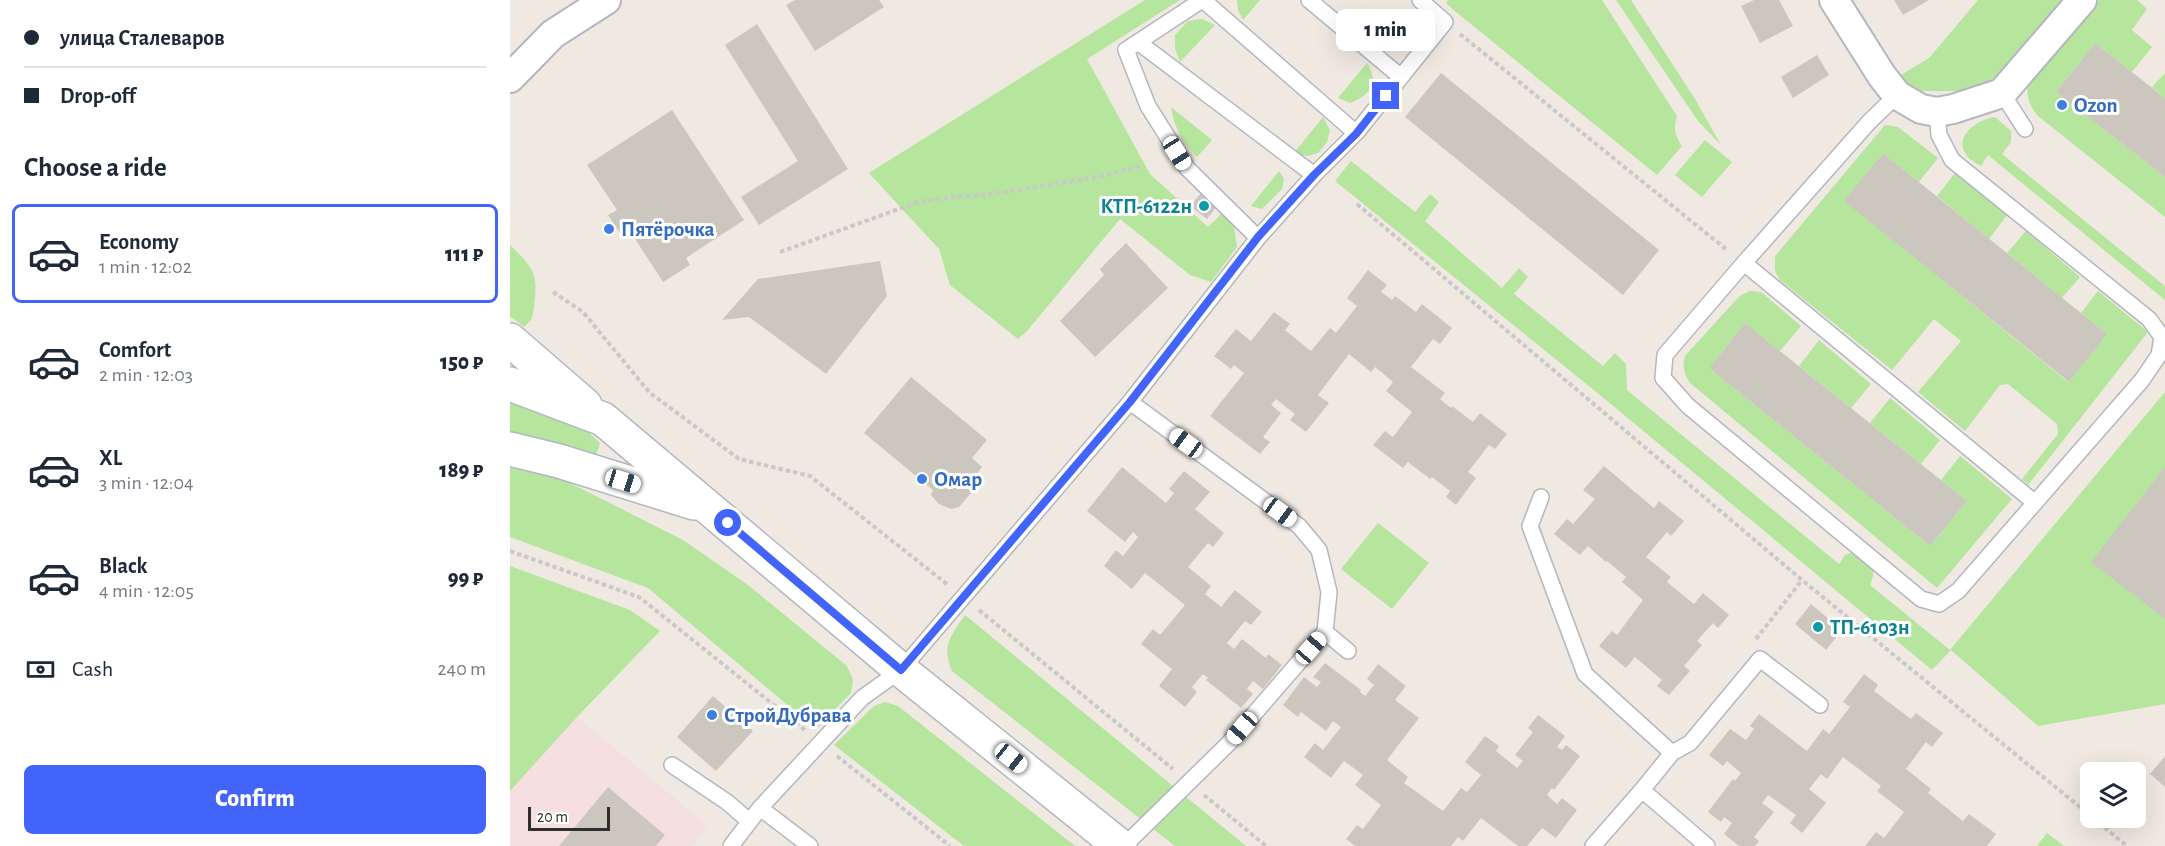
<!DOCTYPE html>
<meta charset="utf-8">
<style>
body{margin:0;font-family:"Alegreya Sans",sans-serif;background:#f6f6f7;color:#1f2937;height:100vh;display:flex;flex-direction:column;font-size:22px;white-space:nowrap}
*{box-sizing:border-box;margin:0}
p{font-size:20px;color:#747a83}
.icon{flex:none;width:33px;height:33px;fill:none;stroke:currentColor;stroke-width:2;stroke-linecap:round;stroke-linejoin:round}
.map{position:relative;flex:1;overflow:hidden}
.panel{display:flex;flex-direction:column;background:#fff;width:510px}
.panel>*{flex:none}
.top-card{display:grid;align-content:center;height:132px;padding:0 24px;background:#fff}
.tools{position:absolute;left:1570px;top:762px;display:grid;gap:12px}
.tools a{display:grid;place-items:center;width:66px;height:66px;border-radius:9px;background:#fff;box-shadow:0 6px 24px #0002;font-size:30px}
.scale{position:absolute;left:18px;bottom:15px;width:82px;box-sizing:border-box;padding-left:6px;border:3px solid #2e2e2e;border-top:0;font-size:16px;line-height:21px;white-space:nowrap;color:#2e2e2e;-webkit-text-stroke:4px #fff;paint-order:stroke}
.end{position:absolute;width:27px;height:27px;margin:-14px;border:8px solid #4264fb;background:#fff;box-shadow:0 0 0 3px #fff}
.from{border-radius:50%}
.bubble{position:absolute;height:42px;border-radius:9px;background:#fff;box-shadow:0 6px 24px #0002;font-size:20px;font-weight:800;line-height:42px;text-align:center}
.car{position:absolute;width:18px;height:36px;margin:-18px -9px;border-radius:8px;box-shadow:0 0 4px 2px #0007;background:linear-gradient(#fff 24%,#345 0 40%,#fff 0 76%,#345 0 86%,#fff 0)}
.top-card b{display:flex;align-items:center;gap:21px;height:57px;font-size:22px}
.top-card b+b{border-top:2px solid #e0e1e3}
.top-card i{width:15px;height:15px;background:#1f2937}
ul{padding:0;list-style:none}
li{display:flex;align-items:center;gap:18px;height:99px;margin:0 12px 9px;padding:0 12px;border:3px solid transparent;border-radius:9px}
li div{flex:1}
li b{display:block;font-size:22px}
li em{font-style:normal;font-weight:800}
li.active{border-color:#4264fb}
li>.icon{width:54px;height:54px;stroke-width:1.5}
h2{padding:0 24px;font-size:27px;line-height:72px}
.pay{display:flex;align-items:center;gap:15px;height:66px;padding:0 24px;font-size:22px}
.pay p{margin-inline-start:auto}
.cta{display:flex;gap:12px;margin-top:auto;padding:12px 24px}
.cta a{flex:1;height:69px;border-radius:9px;background:#4264fb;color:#fff;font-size:24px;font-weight:800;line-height:69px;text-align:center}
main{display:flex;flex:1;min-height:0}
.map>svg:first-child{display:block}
</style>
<main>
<section class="panel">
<div class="top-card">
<b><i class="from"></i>улица Сталеваров</b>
<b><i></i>Drop-off</b>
</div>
<h2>Choose a ride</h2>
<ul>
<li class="active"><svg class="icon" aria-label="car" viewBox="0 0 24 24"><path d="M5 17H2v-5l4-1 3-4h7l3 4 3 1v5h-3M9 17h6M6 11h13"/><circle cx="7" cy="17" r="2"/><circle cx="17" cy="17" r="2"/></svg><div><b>Economy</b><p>1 min · 12:02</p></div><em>111 ₽</em></li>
<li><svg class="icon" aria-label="car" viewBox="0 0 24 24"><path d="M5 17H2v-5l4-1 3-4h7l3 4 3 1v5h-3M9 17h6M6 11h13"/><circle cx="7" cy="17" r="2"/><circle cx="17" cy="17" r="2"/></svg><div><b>Comfort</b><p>2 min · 12:03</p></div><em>150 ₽</em></li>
<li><svg class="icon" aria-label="car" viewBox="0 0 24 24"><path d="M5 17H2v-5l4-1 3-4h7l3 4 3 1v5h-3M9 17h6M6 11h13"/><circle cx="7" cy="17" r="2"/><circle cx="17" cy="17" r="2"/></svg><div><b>XL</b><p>3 min · 12:04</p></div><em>189 ₽</em></li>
<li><svg class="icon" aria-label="car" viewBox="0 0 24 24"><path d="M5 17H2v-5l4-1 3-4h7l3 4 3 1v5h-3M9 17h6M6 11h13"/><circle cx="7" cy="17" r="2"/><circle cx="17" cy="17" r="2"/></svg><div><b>Black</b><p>4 min · 12:05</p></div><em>99 ₽</em></li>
</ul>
<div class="pay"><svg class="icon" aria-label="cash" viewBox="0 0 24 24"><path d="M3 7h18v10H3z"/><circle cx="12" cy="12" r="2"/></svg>Cash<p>240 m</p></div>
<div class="cta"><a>Confirm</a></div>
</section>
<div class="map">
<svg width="1655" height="846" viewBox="0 0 1655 846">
<rect width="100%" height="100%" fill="#efe9e1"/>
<!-- medical -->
<path fill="#f5dfe0" d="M67,717L198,826L182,846H0V791Z"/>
<!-- green -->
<path fill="#b6e59e" d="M635,0H670L577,59L640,174L698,227L713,212L723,218L727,247L701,282L680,275L610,219L517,331L508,339L440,285L429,249L359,173Z
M727,0H750L733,20L728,10Z
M938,0H1092L1167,116C1163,129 1165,135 1172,146L1147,175L946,12L936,3Z
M1106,0H1121L1185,99L1211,145L1188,121Z
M1468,0H1553L1487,76L1463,91H1404L1389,76L1419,58Z
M1589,0H1627L1637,9L1622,30L1642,47L1622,72L1585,43L1546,92L1655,177V217L1528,116C1519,106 1516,96 1518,83Z
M900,9L907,21V30C895,45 892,52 872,44Z
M692,19L705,25L670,62L665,49V35L678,21Z
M857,63C870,83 860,95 840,103L828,98Z
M1655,73V98L1642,87Z
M661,107L702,140L687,157C673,142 664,128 661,107Z
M813,117L820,130L817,142L808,153L797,156L784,153Z
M1485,117L1501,131V142L1492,154L1655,286V300L1478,155L1471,166C1467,163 1461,161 1458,157C1441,138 1467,119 1485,117Z
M1375,125L1388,127L1428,158L1409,182L1373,153L1335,201L1558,382L1597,334L1571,313L1588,291L1638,332L1518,485L1512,479L1548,434L1547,424L1498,384L1490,385L1455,431L1408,392L1451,341L1424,319L1382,370L1270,280L1265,271V256Z
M1195,140L1222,162L1192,197L1165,175Z
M841,161L905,212L920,194L929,202L915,221L992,288L1009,268L1018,277L1004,294L1093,366L1105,353L1116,364L1117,390L1329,564L1335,555L1347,551C1361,563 1368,566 1360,585L1440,650L1655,392V704L1528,726L1441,650L1422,670L1090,395L825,181Z
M769,171L774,179L772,189L752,209L741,206Z
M1445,173L1497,215L1479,239L1427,196Z
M1516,231L1570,277L1552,298L1497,253Z
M0,245C28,272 28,276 23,314L21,320L14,327L0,316Z
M1240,291L1251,292L1291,326L1270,351L1235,323L1199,368L1420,546L1457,501L1431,480L1450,456L1502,499L1427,588L1180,383C1174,374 1172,367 1175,356L1225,301L1231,295Z
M1309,340L1361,384L1341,408L1289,366Z
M0,398L73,427L90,443L86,455L0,432Z
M1380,398L1430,440L1411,464L1360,423Z
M0,464L50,478L173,540L238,585L337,666L343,680L341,693L306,729L138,588L0,537Z
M868,523L919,563L882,609L831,569Z
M0,566L120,610L150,631L67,717L0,791Z
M455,615L736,846H665L442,671C431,645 441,636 455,615Z
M375,702L388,706L565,846H454L324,745L364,706Z
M1537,833L1554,846H1527Z"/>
<!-- building -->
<path fill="#cbc7bf" d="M285,0H369L374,7L305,51L276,5Z
M1244,0H1269L1283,26L1250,43L1231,6Z
M1384,0H1419L1393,15Z
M247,24L338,169L249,225L231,197L288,161L215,45Z
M1585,43L1655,98V177L1546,92Z
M1307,55L1319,75L1283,98L1271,77Z
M931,73L1149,250L1113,295L895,117Z
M162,110L234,220L176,258L180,265L153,282L118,228L110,233L98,215L107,210L77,165Z
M1373,153L1597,334L1559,382L1334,201Z
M691,193L707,206L697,219L680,206Z
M616,243L658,288L585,357L550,321L594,275L590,269Z
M370,261L377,296L316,374L239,317L212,320L248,279Z
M858,270L877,285L871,292L882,300L885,296L906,312L912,304L942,328L930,344L923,339L901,367L935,393L930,399L941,408L942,406L963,422L970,413L997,434L985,449L979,445L958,472L966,478L946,505L936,497L940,491L922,477L920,479L898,462L893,468L863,445L875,431L883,437L902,412L876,391L883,382L865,367L861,372L839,354L808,395L819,403L796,432L780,420L785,414L766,399L761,405L771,413L753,437L760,442L750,454L700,416L734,373L724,365L721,369L704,356L726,329L741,341L764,312L780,324L775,330L801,351L820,328L826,333L847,306L837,298Z
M1235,323L1457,501L1420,546L1199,368Z
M401,377L477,440L462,458L472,467L456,487L462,492L449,507L441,509L429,504L421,495L423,490L354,433Z
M1094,466L1144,508L1149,501L1174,521L1161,536L1157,532L1136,557L1161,577L1157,582L1184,604L1193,593L1219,615L1208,628L1203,623L1187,641L1192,645L1174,666L1180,671L1159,695L1147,686L1152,680L1125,657L1116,668L1089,646L1102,631L1107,635L1133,600L1112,582L1116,577L1097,561L1096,562L1078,546L1070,555L1044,534L1057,519L1063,524L1085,499L1073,490Z
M612,467L656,503L664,493L659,489L674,471L700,492L685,509L714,533L703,547L698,543L678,567L701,586L695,594L711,607L725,590L752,612L741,625L735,621L717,643L724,649L732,639L756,658L758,654L772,665L753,689L743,681L737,689L743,694L731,708L696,680L698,678L693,674L682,687L687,692L675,707L649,686L662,669L631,644L643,629L650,635L675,605L635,573L622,589L594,566L606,550L613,556L628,537L623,532L615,542L577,511Z
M1655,467V619L1581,562Z
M1301,604L1332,630L1316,650L1285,624Z
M815,663L851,690L850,692L855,696L864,685L857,679L868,664L896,686L885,700L909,718L877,760L898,777L894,783L933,811L951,788L957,792L971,775L955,762L975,736L989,746L986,751L1007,768L1013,761L1005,755L1023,732L1018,728L1028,715L1055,736L1047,747L1052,750L1056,745L1070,756L1044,790L1042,788L1037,795L1047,804L1052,798L1067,810L1046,838L1032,828L1017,846H1008L971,818L953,841L948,837L941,846H845L836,839L847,825L853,829L871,805L845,785L853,775L834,761L821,778L794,757L805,743L813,750L831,727L823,721L816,731L791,712L788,717L773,705L794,677L807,687L811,682L803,677Z
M1354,674L1368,685L1364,691L1401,719L1406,713L1433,733L1422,747L1416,742L1396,769L1421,789L1418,793L1453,821L1459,814L1486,834L1477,846H1355L1366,832L1374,838L1394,812L1367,791L1371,786L1333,757L1317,779L1311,774L1299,789L1316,803L1292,833L1280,823L1286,815L1258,795L1252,803L1264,812L1244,837L1249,841L1245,846H1229L1214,834L1222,823L1214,817L1211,822L1198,812L1223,779L1225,781L1231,773L1217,761L1213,766L1199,755L1220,729L1236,740L1244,729L1240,726L1249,714L1297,751L1313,729L1319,734L1340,707L1333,702Z
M203,696L243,731L206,771L167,737Z
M1655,756V787L1640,774Z
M98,787L155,835L146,846H49Z"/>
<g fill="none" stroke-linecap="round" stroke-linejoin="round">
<!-- lane casing -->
<g stroke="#b4b7c1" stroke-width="18">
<path id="lane" d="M692,0L616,50L638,106L677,168L748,238
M693,0L846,133
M799,0L891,77
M628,42L804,175
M1492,93L1515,129
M1387,95L1359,122L1234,263L1524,502
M1234,263L1155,355L1153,378L1178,406L1411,599L1429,604L1448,591L1632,380L1649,355L1652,337L1639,319L1442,160L1429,135L1427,112
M620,402L789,526L809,550L819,592L815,632L838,651
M1031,497L1020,526L1075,674L1162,753L1132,790L1197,846
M1162,753L1180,743L1250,659L1310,705
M162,765L217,802L239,821
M250,808L300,846
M221,846L250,808L352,698L391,670L620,402L748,238L804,175L846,133L935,22L910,0
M614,846L718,744L815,632
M1083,846L1132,790"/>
</g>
<!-- street casing -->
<g stroke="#b4b7c1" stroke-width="32">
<path id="street" d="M1324,0L1372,76L1387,95L1411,109L1427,112L1443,109L1492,93L1572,0
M0,78L43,34L96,0"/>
</g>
<!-- secondary casing -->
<g stroke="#b4b7c1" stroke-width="36">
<path id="secondary" d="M0,340L75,405
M0,384L93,419L391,670L610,846
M0,449L49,461L184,503"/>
</g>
<!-- path -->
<path stroke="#c9c9c9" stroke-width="4" stroke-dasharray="4.5 3" stroke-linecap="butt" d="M950,34L1217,250
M847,204L1292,580L1581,816
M270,252L411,201L496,192L593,176L630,166
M43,292L73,312L140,393L229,459L300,476L438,585
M0,551L129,597L295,730
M469,610L663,769
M1246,639L1292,580
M327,756L440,846
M694,795L756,846
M1583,818L1617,846"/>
<!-- lane -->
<use href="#lane" stroke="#fff" stroke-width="15"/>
<!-- street -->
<use href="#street" stroke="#fff" stroke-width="28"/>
<!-- secondary -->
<use href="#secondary" stroke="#fff" stroke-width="33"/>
</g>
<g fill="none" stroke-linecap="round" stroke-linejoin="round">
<!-- route -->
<path stroke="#4264fb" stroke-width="8" d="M218,523L391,670L620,402L748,237L804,175L846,134L876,96"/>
</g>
<!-- markers -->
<g fill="#3f7fe0" stroke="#fff" stroke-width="2">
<circle cx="1552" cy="105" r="6"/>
<circle cx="99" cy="229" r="6"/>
<circle cx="412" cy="479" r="6"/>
<circle cx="202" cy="715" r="6"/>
</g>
<g fill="#0f9aa8" stroke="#fff" stroke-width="2">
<circle cx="694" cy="206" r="6"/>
<circle cx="1308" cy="627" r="6"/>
</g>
<g text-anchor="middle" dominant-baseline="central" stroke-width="6" stroke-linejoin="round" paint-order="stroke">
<!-- shop labels -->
<g font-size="21" font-weight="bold" fill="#366cbe" stroke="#fff" text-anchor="start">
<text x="1564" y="105">Ozon</text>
<text x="111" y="229">Пятёрочка</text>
<text x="424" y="479">Омар</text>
<text x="214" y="715">СтройДубрава</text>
</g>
<!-- culture labels -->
<g font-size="21" font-weight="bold" fill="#0d838f" stroke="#fff" text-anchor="end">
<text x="682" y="206">КТП-6122н</text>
<text x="1320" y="627" text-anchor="start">ТП-6103н</text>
</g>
</g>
</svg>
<div class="tools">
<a><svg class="icon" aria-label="layers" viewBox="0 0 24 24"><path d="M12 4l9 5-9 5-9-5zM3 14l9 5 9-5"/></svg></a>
</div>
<div class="scale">20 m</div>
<i class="end from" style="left:218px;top:523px"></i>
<i class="end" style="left:876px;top:96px"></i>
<div class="bubble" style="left:826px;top:9px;width:99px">1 min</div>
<i class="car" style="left:667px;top:153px;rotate:148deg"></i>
<i class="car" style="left:676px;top:443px;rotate:306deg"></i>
<i class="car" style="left:113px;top:481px;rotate:107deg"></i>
<i class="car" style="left:770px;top:512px;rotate:126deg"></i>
<i class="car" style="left:801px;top:648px;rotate:41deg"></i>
<i class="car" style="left:732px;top:728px;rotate:221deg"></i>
<i class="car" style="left:501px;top:758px;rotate:129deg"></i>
</div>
</main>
